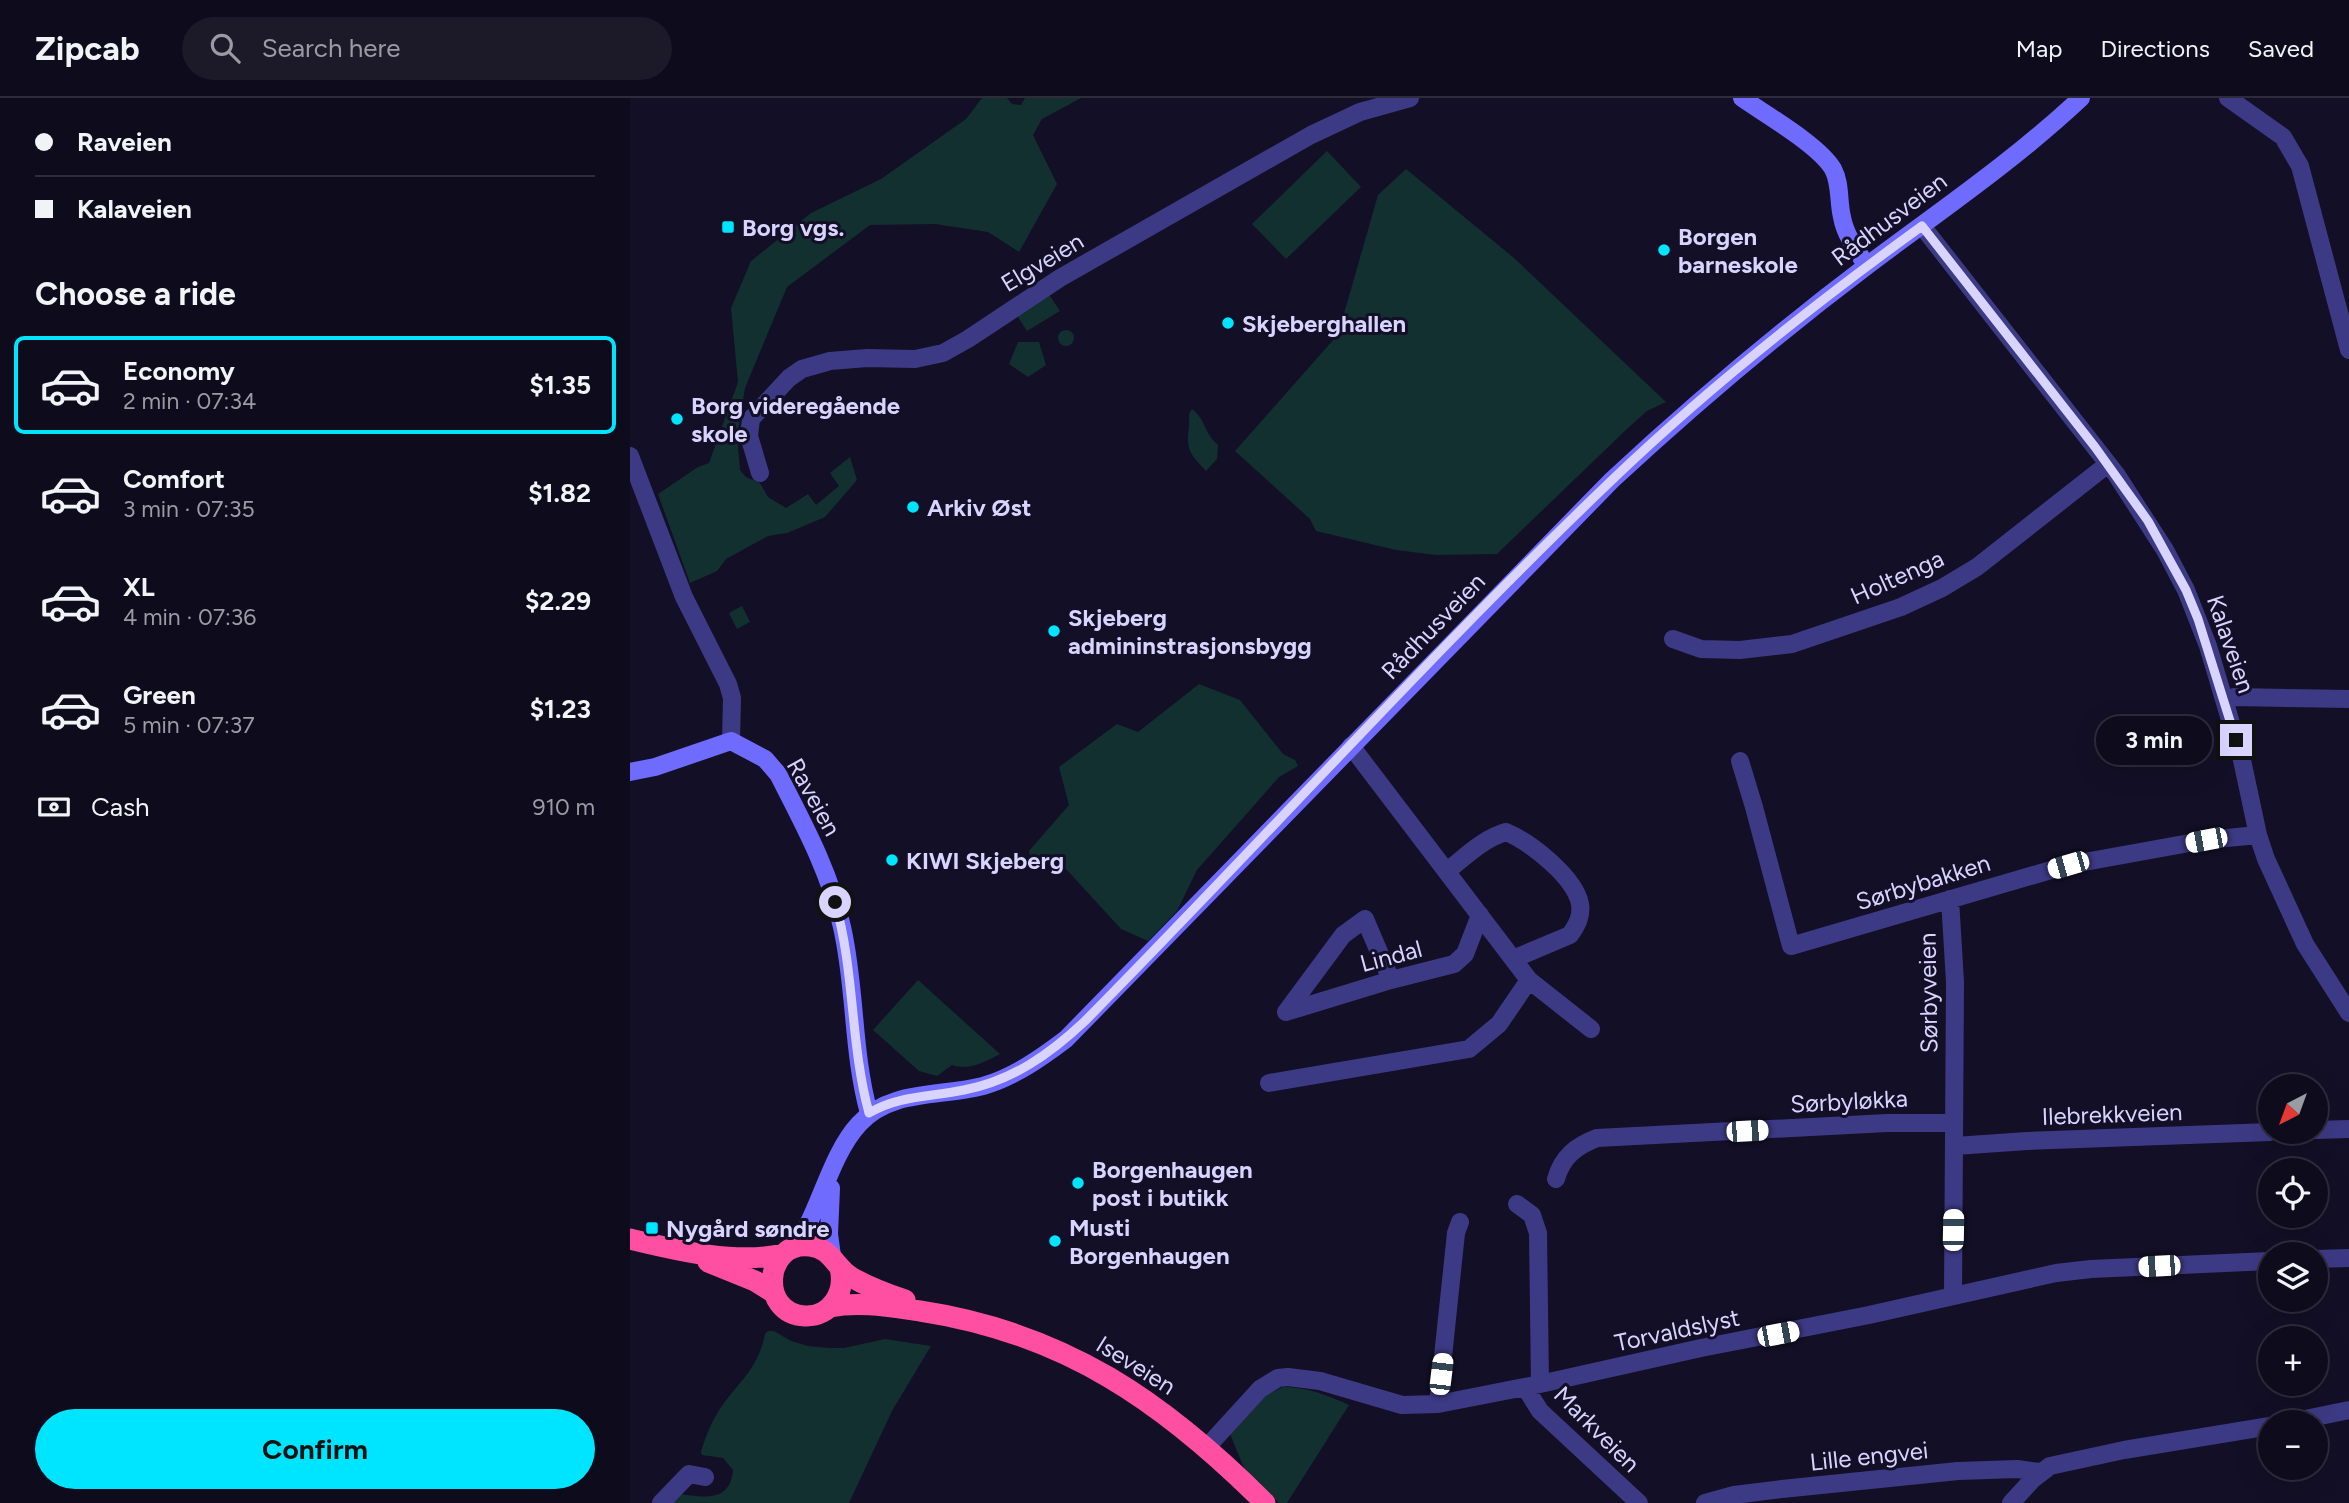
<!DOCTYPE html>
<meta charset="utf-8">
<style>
body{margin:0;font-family:Figtree,sans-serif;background:#1c1929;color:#f1f3f6;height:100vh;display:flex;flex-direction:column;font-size:26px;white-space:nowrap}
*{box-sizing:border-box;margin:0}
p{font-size:23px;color:#9b9ba3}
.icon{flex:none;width:38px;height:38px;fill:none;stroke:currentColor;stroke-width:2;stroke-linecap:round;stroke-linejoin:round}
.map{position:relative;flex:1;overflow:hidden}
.sheet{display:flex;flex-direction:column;background:#0e0b1c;width:630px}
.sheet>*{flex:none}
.hud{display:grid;align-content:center;height:154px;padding:0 35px;background:#0e0b1c}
.needle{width:46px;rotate:221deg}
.fabs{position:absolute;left:1628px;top:976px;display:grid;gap:14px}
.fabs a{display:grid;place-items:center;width:70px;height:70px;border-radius:50%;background:#0e0b1c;box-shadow:0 7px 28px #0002,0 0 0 2px #2e2b3b;font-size:35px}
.end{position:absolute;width:32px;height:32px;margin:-16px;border:9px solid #d9d4ff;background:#111;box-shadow:0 0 0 4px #111}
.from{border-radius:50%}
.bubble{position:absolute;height:49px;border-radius:24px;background:#0e0b1c;box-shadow:0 7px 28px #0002,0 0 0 2px #2e2b3b;font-size:23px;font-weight:700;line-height:49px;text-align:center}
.car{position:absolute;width:21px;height:42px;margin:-21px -10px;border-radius:9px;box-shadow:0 0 5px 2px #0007;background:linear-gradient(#fff 24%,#345 0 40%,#fff 0 76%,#345 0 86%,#fff 0)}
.hud b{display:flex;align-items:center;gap:24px;height:66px;font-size:26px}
.hud b+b{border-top:2px solid #2e2b3b}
.hud i{width:18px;height:18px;background:#f1f3f6}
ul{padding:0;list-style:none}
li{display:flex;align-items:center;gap:21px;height:98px;margin:0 14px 10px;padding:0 21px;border:4px solid transparent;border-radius:10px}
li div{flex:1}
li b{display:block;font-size:26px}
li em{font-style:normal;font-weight:700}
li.on{border-color:#00e5ff}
li>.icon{width:63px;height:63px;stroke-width:1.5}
h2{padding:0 35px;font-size:32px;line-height:84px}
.pay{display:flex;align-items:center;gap:18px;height:77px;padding:0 35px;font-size:26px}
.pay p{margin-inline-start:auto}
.cta{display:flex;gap:14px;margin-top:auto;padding:14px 35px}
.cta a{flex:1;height:80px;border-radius:42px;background:#00e5ff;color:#111;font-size:28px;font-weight:700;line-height:80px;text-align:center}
header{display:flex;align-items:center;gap:42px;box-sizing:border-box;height:98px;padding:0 35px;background:#0e0b1c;border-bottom:2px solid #2e2b3b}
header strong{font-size:33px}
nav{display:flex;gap:38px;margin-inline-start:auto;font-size:24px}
.search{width:490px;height:63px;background:#1c1929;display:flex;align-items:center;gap:18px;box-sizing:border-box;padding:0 24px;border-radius:38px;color:#9b9ba3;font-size:26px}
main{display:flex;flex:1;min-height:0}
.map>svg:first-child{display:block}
</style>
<header>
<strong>Zipcab</strong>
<div class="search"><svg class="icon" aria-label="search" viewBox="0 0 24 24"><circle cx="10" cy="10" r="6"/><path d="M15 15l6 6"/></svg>Search here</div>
<nav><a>Map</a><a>Directions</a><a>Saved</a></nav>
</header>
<main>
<section class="sheet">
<div class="hud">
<b><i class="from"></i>Raveien</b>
<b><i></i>Kalaveien</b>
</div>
<h2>Choose a ride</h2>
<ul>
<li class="on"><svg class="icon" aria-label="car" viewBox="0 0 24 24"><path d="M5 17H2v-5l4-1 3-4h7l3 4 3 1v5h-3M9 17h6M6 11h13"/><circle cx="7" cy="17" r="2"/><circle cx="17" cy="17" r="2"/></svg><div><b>Economy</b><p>2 min · 07:34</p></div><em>$1.35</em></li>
<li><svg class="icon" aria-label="car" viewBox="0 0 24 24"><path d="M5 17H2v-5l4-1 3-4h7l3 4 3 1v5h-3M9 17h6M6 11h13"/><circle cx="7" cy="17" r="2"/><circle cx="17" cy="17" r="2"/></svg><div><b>Comfort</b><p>3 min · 07:35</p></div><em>$1.82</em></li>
<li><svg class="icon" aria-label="car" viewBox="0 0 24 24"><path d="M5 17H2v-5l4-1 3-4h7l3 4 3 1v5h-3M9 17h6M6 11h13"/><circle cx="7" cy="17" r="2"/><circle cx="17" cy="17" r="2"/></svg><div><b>XL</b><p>4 min · 07:36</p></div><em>$2.29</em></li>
<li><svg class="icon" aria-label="car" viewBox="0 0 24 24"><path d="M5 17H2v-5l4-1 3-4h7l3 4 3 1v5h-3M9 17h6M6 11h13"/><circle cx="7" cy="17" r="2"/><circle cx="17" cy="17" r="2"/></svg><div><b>Green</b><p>5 min · 07:37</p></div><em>$1.23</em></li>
</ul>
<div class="pay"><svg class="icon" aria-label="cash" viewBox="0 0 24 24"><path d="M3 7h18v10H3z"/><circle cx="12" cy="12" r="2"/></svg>Cash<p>910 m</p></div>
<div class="cta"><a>Confirm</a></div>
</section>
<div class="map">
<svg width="1719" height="1405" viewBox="0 0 1719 1405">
<rect width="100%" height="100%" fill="#130f26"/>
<!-- green -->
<path fill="#12302f" d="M352,0H377L382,6L391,7L395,0H451L412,21L403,37L427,86L389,154L358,134L305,126L240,127L157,189L115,290L107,338L110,372L116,379L130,385L138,399L156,410L178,396L186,407L209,388L200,375L220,359L227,382L195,419L157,435L138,438L96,461L87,473L60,485L28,396L68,369L79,365L108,284L101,210L121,163L181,115L251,81L336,21Z
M697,53L731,89L656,161L622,126Z
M776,71L884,160L1036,304L1017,313L999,329L867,456L806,457L766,452L686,433L680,421L605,353L704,241L709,233L748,97Z
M418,195L430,213L397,233L386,216Z
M428 240a8 8 0 1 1 16 0a8 8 0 1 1-16 0Z
M388,244H409L416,267L398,279L379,266Z
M562,311C577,323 573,334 588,347L587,361L576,373C559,355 556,352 559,327C560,319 557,318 562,311Z
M112,508L120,524L107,531L99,515Z
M569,586L610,602L653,656L665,662L668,668L649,679L567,772L547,813L518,843L491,831L437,772L400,760L399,753L439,707L429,669L487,626L508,634Z
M288,882L370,956C355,964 339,973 322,967L307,978L289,973L243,932Z
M138,1233H144L161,1243L178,1248L200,1250H214L255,1241L301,1248L262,1313L219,1405H40L49,1396C74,1399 100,1405 103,1372L93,1360L72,1357L71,1354C76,1337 82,1322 92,1308C111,1281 128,1271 135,1236Z
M653,1289C677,1289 697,1297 719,1307L657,1405H649L614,1370L600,1336L630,1300Z"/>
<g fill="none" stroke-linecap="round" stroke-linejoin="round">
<!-- street -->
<path stroke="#3d3a85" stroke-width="18" d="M1598,0L1653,39L1670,68L1719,252
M1292,128L1486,376L1535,452L1556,492L1578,548L1612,662L1628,737L1636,761L1675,846L1719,915
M0,358L54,499L98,586L102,600L101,643
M130,375L119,338L121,321L159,280L172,271L200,263L237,260L285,261L313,255L338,241L430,180L681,37L730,14L780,0
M1043,541L1071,551L1110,552L1162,546L1271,509L1312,490L1347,469L1478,366
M1595,602L1604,599L1719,601
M721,648L899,882L961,931
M1110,663L1124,709L1161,848L1438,767L1576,742L1628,737
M817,773C835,759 854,740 876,734C900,744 945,779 950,806C952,818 947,827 940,837L883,861
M1320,801L1325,884L1323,1198
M656,914L761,882L824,866L835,856L850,817
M656,914L713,837L735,821L761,882
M639,985L839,951L869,926L899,882
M1685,1032L1719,1031
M1325,1048L1397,1043L1640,1034
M926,1081C932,1059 946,1048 967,1040L1257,1025H1324
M887,1106L902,1117L908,1135L910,1286
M1685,1161L1719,1160
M895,1289L910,1313L1009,1405
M808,1306L826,1135L830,1124
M1656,1325L1719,1312
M577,1349L630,1291L648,1280L658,1279L690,1283L772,1307L808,1306L910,1286L1071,1250L1239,1217L1426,1175L1461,1171L1640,1163
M31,1405L59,1376L75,1379
M1075,1405L1104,1397L1152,1391L1328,1373L1387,1371L1410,1374
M1381,1405L1403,1381L1420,1368L1494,1352L1640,1328"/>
<!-- secondary -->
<path stroke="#6f6bff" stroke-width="18" d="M1112,0C1136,17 1189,47 1203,71C1211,86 1208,103 1212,119C1215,137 1227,153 1237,168
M0,674L25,669L101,643L135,661L148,676C173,725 200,774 212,829C226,890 222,954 239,1015
M201,1090L199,1136L202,1158
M166,1149C190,1111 201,1056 229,1026C260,991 311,999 353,988C384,979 411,960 436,941L982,382C1063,307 1149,234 1238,167C1310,113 1385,62 1451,0"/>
<!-- highway -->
<path stroke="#ff4fa3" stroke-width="21" d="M0,1141C46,1152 106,1167 153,1156
M78,1164L125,1183L144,1195
M210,1170C216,1194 201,1219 175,1218C128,1216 134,1142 180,1148C201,1150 205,1169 221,1179C238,1189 257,1196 275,1202
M200,1209C230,1203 261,1209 290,1213C435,1235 534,1304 635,1405"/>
</g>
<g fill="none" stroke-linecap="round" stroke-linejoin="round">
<!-- route -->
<path stroke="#d9d4ff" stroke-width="9" d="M205,804C225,873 220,946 239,1015C269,997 301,999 334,992C382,983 420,956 455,923C632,744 800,556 982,382C1078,290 1184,206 1292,128L1465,349L1518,423L1556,492L1568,521L1606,642"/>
</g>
<!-- markers -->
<g fill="#00e5ff" stroke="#130f26" stroke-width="2.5">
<rect x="91" y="122" width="14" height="14" rx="3.5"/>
<circle cx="1034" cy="152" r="7"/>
<circle cx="598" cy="225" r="7"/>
<circle cx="47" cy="321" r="7"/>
<circle cx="283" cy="409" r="7"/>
<circle cx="424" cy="533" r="7"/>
<circle cx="262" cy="762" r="7"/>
<circle cx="448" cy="1085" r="7"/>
<rect x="15" y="1123" width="14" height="14" rx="3.5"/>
<circle cx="425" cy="1143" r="7"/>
</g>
<g text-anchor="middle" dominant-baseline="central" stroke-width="6" stroke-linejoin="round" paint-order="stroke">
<!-- street labels -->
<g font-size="24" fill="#d9d4ff" stroke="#130f26">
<text transform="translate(1259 121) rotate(-37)">Rådhusveien</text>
<text transform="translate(412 164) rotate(-31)">Elgveien</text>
<text transform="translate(1267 479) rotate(-24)">Holtenga</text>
<text transform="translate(803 528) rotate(-46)">Rådhusveien</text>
<text transform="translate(1601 546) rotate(71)">Kalaveien</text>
<text transform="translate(184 699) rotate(61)">Raveien</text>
<text transform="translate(1293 784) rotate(-17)">Sørbybakken</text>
<text transform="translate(761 858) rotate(-15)">Lindal</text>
<text transform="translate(1298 895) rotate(-91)">Sørbyveien</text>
<text transform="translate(1219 1003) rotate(-3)">Sørbyløkka</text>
<text transform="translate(1482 1016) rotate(-2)">Ilebrekkveien</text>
<text transform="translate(1047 1232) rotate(-12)">Torvaldslyst</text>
<text transform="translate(506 1267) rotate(32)">Iseveien</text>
<text transform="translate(967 1331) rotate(45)">Markveien</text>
<text transform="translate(1239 1358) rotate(-6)">Lille engvei</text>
</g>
<!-- poi labels -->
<g font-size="24" font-weight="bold" fill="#d9d4ff" stroke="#130f26" text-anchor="start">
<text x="112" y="129">Borg vgs.</text>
<text x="1048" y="138">Borgen<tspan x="1048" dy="28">barneskole</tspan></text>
<text x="612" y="225">Skjeberghallen</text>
<text x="61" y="307">Borg videregående<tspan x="61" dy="28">skole</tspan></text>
<text x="297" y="409">Arkiv Øst</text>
<text x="438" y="519">Skjeberg<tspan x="438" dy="28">admininstrasjonsbygg</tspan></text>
<text x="276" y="762">KIWI Skjeberg</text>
<text x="462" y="1071">Borgenhaugen<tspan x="462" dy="28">post i butikk</tspan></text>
<text x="439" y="1129">Musti<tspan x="439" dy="28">Borgenhaugen</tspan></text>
<text x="36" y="1130">Nygård søndre</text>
</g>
</g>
</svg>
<div class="fabs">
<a><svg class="needle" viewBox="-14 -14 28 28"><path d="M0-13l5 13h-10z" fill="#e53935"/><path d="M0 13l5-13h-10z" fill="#9b9ba3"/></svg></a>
<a><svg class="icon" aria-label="locate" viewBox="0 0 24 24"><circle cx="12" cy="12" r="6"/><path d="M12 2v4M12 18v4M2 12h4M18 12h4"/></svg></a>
<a><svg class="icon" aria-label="layers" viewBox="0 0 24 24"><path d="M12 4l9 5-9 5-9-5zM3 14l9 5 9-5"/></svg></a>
<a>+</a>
<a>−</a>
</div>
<i class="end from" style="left:205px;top:804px"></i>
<i class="end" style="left:1606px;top:642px"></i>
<div class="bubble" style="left:1466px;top:618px;width:116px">3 min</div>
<i class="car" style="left:1576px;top:742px;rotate:259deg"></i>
<i class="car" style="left:1438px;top:767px;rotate:254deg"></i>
<i class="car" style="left:1117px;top:1033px;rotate:87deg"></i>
<i class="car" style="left:1323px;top:1132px;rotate:1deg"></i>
<i class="car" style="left:1529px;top:1168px;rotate:267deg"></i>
<i class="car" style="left:1148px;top:1236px;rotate:79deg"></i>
<i class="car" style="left:811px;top:1276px;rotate:7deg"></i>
</div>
</main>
